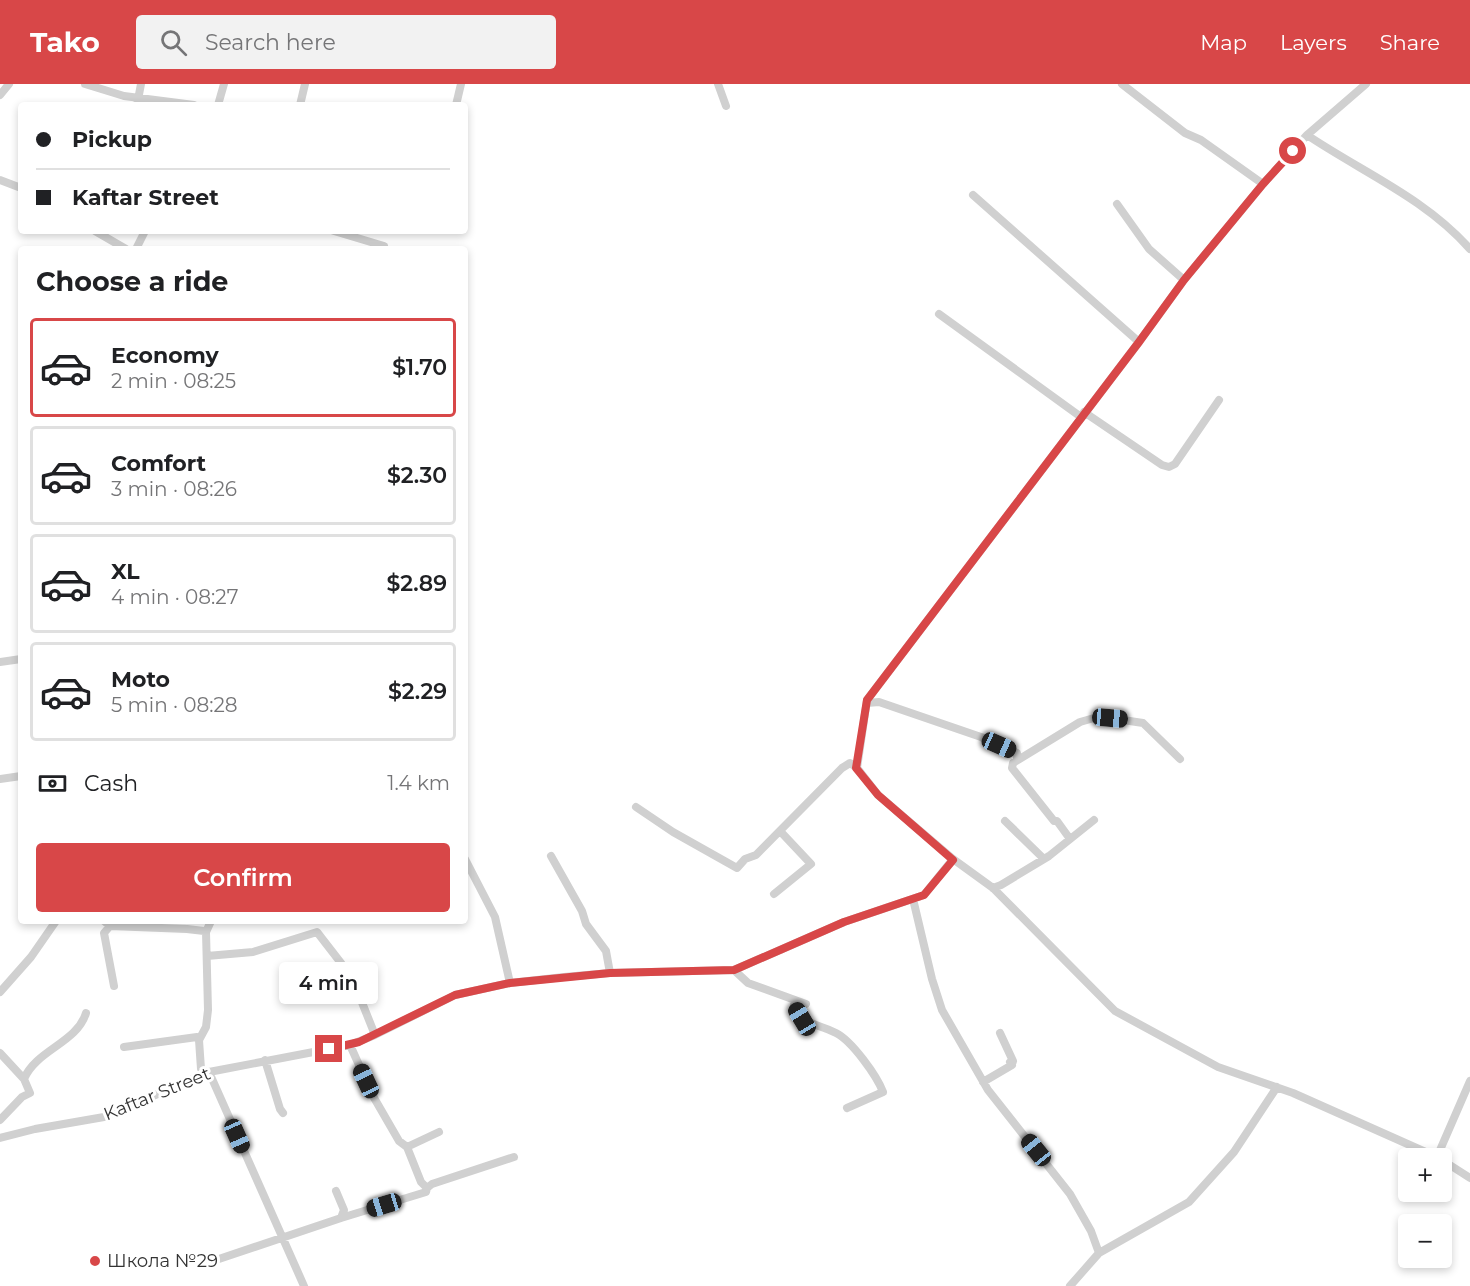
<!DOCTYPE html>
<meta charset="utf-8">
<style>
body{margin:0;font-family:Montserrat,sans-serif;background:#f2f2f2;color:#202124;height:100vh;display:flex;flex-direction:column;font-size:22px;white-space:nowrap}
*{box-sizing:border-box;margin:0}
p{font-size:20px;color:#757577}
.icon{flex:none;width:33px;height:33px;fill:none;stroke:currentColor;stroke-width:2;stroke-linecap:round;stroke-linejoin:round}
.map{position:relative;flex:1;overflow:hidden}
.drawer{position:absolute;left:18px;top:162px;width:450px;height:678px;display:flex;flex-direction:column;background:#fff;border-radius:6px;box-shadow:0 3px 9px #0003}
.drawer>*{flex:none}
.banner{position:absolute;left:18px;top:18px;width:450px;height:132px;border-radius:6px;box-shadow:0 3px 9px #0003;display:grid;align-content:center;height:132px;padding:0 18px;background:#fff}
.controls{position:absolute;left:1398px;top:1064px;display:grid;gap:12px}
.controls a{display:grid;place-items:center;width:54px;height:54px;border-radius:6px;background:#fff;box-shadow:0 3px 9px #0003;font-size:30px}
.end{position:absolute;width:27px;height:27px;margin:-14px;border:8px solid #d84748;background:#fff;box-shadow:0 0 0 3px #fff}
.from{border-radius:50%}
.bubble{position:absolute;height:42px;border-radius:6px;background:#fff;box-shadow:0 3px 9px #0003;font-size:20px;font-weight:600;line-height:42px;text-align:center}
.car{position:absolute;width:18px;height:36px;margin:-18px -9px;border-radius:8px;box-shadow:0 0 4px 2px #0007;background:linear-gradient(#222 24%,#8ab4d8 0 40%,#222 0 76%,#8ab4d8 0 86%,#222 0)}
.banner b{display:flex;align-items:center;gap:21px;height:57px;font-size:22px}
.banner b+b{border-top:2px solid #e0e0e0}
.banner i{width:15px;height:15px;background:#202124}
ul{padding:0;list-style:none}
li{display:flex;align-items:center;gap:18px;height:99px;margin:0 12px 9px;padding:0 6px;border:3px solid #e0e0e0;border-radius:6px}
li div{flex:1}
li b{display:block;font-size:22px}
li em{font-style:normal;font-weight:600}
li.active{border-color:#d84748}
li>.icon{width:54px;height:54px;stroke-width:1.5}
h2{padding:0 18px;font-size:27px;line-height:72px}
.pay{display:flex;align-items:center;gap:15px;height:66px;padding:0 18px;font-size:22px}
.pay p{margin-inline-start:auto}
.primary-button{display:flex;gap:12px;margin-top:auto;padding:12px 18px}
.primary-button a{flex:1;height:69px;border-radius:6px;background:#d84748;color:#fff;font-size:24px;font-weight:600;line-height:69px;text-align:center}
header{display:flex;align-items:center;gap:36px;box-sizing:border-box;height:84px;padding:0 30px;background:#d84748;color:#fff}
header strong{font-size:28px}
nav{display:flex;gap:33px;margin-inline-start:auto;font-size:21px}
.search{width:420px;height:54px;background:#f2f2f2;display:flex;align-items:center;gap:15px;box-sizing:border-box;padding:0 21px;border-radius:6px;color:#757577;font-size:22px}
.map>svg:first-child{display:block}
</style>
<header>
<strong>Tako</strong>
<div class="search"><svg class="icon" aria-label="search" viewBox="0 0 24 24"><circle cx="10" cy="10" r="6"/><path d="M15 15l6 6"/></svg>Search here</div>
<nav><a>Map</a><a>Layers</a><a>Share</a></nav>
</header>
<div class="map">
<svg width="1470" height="1202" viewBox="0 0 1470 1202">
<rect width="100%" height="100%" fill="#fff"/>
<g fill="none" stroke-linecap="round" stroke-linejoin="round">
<!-- minor -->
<path stroke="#d0d0d0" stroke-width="8" d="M85,0L124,12L194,21
M718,0L726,22
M1122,0L1185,49L1201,56L1263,100
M0,11L9,0
M137,21L141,0
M218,21L224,0
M300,21L305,0
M456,21L461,0
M1307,51C1362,88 1425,114 1470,165
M0,96L21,104
M973,111L1139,258
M1117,120L1149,165L1184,196
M95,147L126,165
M334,147L384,162
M136,165L145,147
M939,230L1081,333
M1084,328L1162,381L1169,383L1175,380L1219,316
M0,578L21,575
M867,619L879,618L981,653L1017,669V676
M857,684L867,616L1139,258L1184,196L1263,100L1307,51L1366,0
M0,695L21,692
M636,723L673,748L737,784L745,775L756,771L842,684L850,679L857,684L878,711L953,775L993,804L1115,927L1218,983L1293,1009L1439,1074
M1005,737L1044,775
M1070,755L1057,737H1054L1012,684L1013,679L1080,638L1094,634H1110L1143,639L1180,675
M551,772L582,827L586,840L606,867L610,889
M465,775L495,833L510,899
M993,804L1001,801L1049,772L1094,736
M774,810L811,780L780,747
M913,815L932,895L942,926L988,1006L1070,1110L1091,1147L1099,1169
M104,837L110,842L187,845L204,847L206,848L208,926L206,943L199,956L201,985L209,988L304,1202
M110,842L104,849L114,902
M206,848L211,837
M207,872L253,868L317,848L341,879L355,901L375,951
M734,886L748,899L795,916L794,921C807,944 815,938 836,949C852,957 877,992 883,1008L847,1024
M0,908L31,873L56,837
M795,916L806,920
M350,961L373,1012L399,1057L407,1063
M124,963L197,953L199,956
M0,969L24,995
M265,976L280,1025L283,1029
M983,998L1012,981L1010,978L1013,977L1000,949
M0,1036L22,1013L30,1009L24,995C36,966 77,959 86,929
M0,1054L35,1045L104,1033L209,988L350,961L375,951L455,911L510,899L564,893L610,889L734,886L844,838L924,811L953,775
M1437,1073L1470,997
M1442,1076L1470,1094
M427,1104L432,1100L514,1073
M341,1134L426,1108L427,1104L421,1098L407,1063L439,1048
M207,1179L341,1134L344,1126L336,1107
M1070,1202L1099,1169L1189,1118L1234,1068L1277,1003"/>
</g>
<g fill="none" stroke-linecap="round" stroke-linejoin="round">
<!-- route -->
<path stroke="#d84748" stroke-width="8" d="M329,965L359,958L455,911L510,899L610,889L734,886L844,838L924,811L953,776L878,711L856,684L867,616L1139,258L1184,196L1263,100L1293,67"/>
</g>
<!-- markers -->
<circle fill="#d84748" stroke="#fff" stroke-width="2" cx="95" cy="1177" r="6"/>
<g text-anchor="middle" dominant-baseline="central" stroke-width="6" stroke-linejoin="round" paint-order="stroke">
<!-- street labels -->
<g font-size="18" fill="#333" stroke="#fff">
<text transform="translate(157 1010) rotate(-22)">Kaftar Street</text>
</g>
<!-- poi labels -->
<g font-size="18" fill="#333" stroke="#fff" text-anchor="start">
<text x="107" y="1177">Школа №29</text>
</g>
</g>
</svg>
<div class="controls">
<a>+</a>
<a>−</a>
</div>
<i class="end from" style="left:1293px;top:67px"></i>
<i class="end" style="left:329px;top:965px"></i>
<div class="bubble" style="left:279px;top:878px;width:99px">4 min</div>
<i class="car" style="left:1110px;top:634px;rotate:95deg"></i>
<i class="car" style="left:999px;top:661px;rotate:114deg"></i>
<i class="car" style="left:802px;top:935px;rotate:329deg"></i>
<i class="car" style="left:366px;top:997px;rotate:335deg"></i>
<i class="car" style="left:237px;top:1052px;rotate:156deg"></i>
<i class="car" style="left:1036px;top:1066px;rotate:321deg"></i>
<i class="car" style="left:384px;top:1121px;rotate:253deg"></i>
<div class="banner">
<b><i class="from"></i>Pickup</b>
<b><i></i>Kaftar Street</b>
</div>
<section class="drawer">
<h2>Choose a ride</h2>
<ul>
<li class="active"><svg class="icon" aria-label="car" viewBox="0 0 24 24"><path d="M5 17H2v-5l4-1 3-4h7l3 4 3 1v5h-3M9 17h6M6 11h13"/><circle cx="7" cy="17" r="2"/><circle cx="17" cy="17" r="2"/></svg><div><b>Economy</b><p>2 min · 08:25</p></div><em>$1.70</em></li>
<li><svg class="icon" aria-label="car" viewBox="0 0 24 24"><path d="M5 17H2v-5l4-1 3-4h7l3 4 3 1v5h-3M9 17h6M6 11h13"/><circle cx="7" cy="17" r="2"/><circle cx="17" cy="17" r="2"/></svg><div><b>Comfort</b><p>3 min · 08:26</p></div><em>$2.30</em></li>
<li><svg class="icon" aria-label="car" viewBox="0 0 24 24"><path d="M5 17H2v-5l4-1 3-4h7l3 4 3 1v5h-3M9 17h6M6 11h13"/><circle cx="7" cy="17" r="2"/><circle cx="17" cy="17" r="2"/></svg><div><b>XL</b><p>4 min · 08:27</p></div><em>$2.89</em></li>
<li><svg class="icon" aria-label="car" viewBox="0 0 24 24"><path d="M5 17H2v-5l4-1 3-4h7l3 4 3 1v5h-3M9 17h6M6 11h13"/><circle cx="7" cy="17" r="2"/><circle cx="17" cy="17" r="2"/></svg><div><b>Moto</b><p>5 min · 08:28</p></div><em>$2.29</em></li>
</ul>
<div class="pay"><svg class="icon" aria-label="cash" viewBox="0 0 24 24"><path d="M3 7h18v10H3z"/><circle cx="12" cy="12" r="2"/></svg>Cash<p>1.4 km</p></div>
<div class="primary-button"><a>Confirm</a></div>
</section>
</div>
